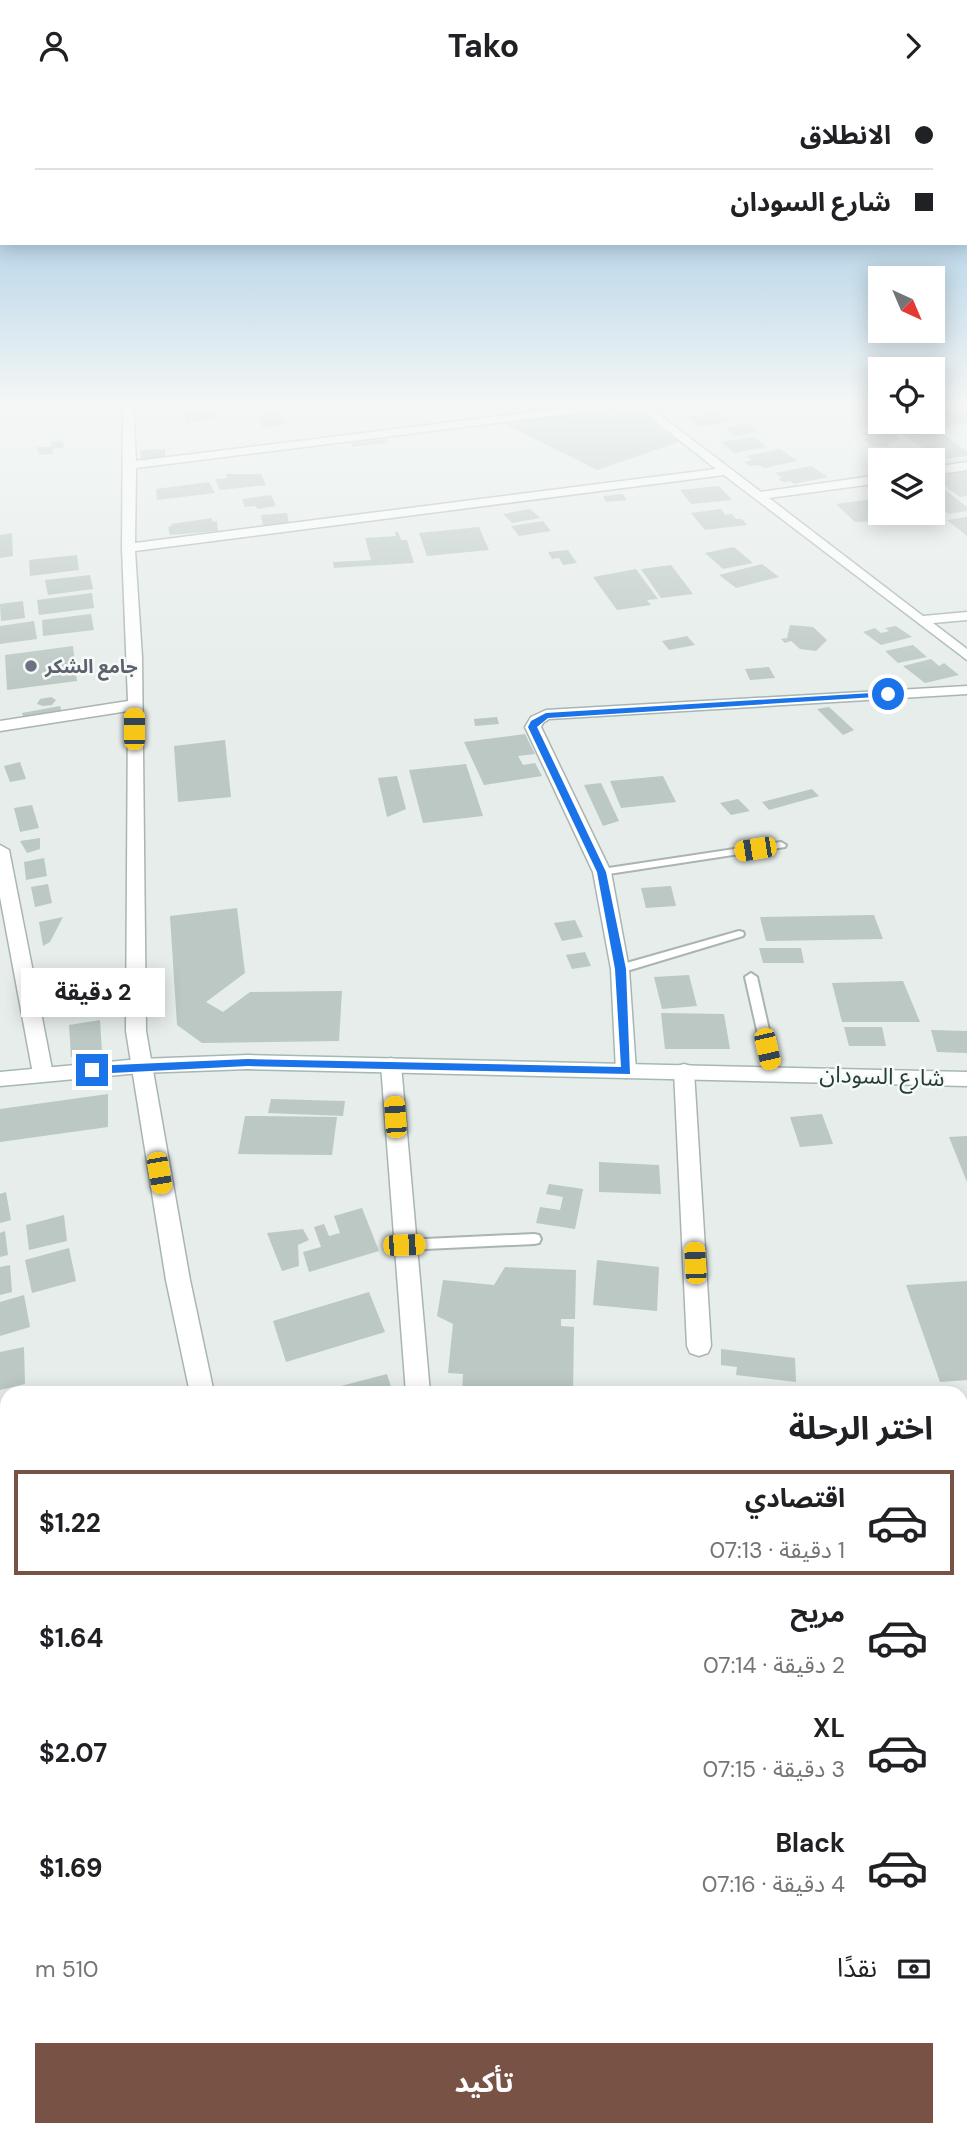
<!DOCTYPE html>
<html lang="ar">
<meta charset="utf-8">
<style>
body{margin:0;font-family:"DM Sans","Noto Sans Arabic",sans-serif;background:#f6f6f6;color:#202124;direction:rtl;height:100vh;display:flex;flex-direction:column;font-size:26px;white-space:nowrap}
*{box-sizing:border-box;margin:0}
p{font-size:23px;color:#757577}
.icon{flex:none;width:38px;height:38px;fill:none;stroke:currentColor;stroke-width:2;stroke-linecap:round;stroke-linejoin:round}
.map{position:relative;flex:1;overflow:hidden;direction:ltr}
.details{position:absolute;left:0px;top:1295px;width:968px;height:751px;display:flex;flex-direction:column;background:#fff;border-radius:21px 21px 0 0;box-shadow:0 4px 18px #0003;direction:rtl}
.details>*{flex:none}
.guide{position:absolute;left:0px;top:0px;width:968px;height:154px;box-shadow:0 4px 18px #0003;direction:rtl;display:grid;align-content:center;height:154px;padding:0 35px;background:#fff}
.needle{width:46px;rotate:136deg}
.buttons{position:absolute;left:868px;top:175px;display:grid;gap:14px}
.buttons a{display:grid;place-items:center;width:77px;height:77px;border-radius:0px;background:#fff;box-shadow:0 4px 18px #0003;font-size:35px}
.end{position:absolute;width:32px;height:32px;margin:-16px;border:9px solid #1a73e8;background:#fff;box-shadow:0 0 0 4px #fff}
.from{border-radius:50%}
.bubble{position:absolute;height:49px;border-radius:0px;background:#fff;box-shadow:0 4px 18px #0003;font-size:23px;font-weight:700;line-height:49px;text-align:center;direction:rtl}
.car{position:absolute;width:21px;height:42px;margin:-21px -10px;border-radius:9px;box-shadow:0 0 5px 2px #0007;background:linear-gradient(#f5c518 24%,#345 0 40%,#f5c518 0 76%,#345 0 86%,#f5c518 0)}
.guide b{display:flex;align-items:center;gap:24px;height:66px;font-size:26px}
.guide b+b{border-top:2px solid #e0e0e0}
.guide i{width:18px;height:18px;background:#202124}
ul{padding:0;list-style:none}
li{display:flex;align-items:center;gap:21px;height:105px;margin:0 14px 10px;padding:0 21px;border:4px solid transparent;border-radius:0px}
li div{flex:1}
li b{display:block;font-size:26px}
li em{font-style:normal;font-weight:700}
li.selected{border-color:#785245}
li>.icon{width:63px;height:63px;stroke-width:1.5}
h2{padding:0 35px;font-size:32px;line-height:84px}
.pay{display:flex;align-items:center;gap:18px;height:77px;padding:0 35px;font-size:26px}
.pay p{margin-inline-start:auto}
.action{display:flex;gap:14px;margin-top:auto;padding:14px 35px}
.action a{flex:1;height:80px;border-radius:0px;background:#785245;color:#fff;font-size:28px;font-weight:700;line-height:80px;text-align:center}
header{display:flex;justify-content:space-between;align-items:center;height:91px;padding:0 35px;background:#fff;font-size:32px;font-weight:700}
.map>svg:first-child{display:block}
</style>
<header><svg class="icon" aria-label="forward" viewBox="0 0 24 24"><path d="M9 5l7 7-7 7"/></svg>Tako<svg class="icon" aria-label="person" viewBox="0 0 24 24"><circle cx="12" cy="8" r="4"/><path d="M4 21q1-7 8-7t8 7"/></svg></header>
<div class="map">
<svg width="967" height="2045" viewBox="0 0 967 2045">
<rect width="100%" height="100%" fill="#e6edea"/>
<!-- building -->
<path fill="#bbc8c3" d="M518,315H556V317L527,320Z
M613,315H633L679,351L597,379L503,332Z
M961,317L967,321V332L934,337L967,360V365L939,369L887,331H933V321Z
M213,320L218,328L187,332L183,324Z
M719,321L731,331L700,336L688,326Z
M282,322L288,333L263,337L257,324Z
M750,332L754,335L750,336L758,340L735,345L725,337Z
M888,338L900,348L888,353L891,355L884,356L872,355L863,348L869,346L860,342Z
M754,346L767,356L734,362L721,351Z
M386,348L389,352L353,356L351,352Z
M63,350L64,356L53,358L52,363L40,364L36,356H51V351Z
M165,358V366L141,368L140,359Z
M780,358L798,370L764,377L759,374L750,375L744,371L752,369L746,365Z
M811,375L828,386L794,393L790,390L783,391L778,388L782,387L775,382Z
M967,380V405L960,406L933,386Z
M226,383H261L266,394L220,399L215,388L227,387Z
M209,391L215,402L157,409L156,398Z
M719,395L732,409L691,413L680,399Z
M940,395L967,416V420L949,423L933,410V396Z
M623,403L626,409L606,411L603,405Z
M271,404L276,415L257,418L256,415L245,416L242,408Z
M880,407V422H902L909,426L892,428L889,425L881,426L885,430L855,431L836,413Z
M530,418L540,427L512,432L503,423Z
M721,418L725,424L732,423L736,428H742L747,434L705,439L691,422Z
M287,422L289,432L263,435L261,424Z
M967,426V445L947,429Z
M212,427L213,431L217,430L218,440L170,444L168,436L172,435L171,433Z
M543,430L551,440L519,445L511,435Z
M479,436L489,459L427,465L419,442Z
M395,441H398L401,449H407L414,472L334,477L333,471L371,469L365,447L396,445Z
M12,442L13,465L0,467V444Z
M734,456L753,472L723,478L705,462Z
M568,459L577,472L563,474L559,467L552,468L548,461Z
M77,464L79,479L30,485L29,469Z
M762,473L779,486L736,497L719,484Z
M671,474L693,503L661,507L641,478Z
M636,478L658,508L647,509L651,514L617,519L593,486Z
M90,484L93,498L48,504L45,489Z
M92,502L94,517L39,524L37,509Z
M23,510L25,527L1,530L0,513Z
M91,523L94,539L43,545L42,529Z
M34,530L37,548L0,553V535Z
M790,534L813,536L827,549L816,560L800,558L791,550L785,552L781,548L787,547Z
M896,535L912,546L881,554L863,541L875,537L881,542L889,540L885,537Z
M687,545L695,554L669,559L662,550Z
M913,554L927,566L898,572L885,560Z
M73,555L77,590L7,599L5,564Z
M931,568L939,575L944,572L959,584L925,592L903,575Z
M769,576L775,587L750,589L745,578Z
M51,606L56,609L52,614L43,615L37,613L40,608Z
M60,615L62,621L24,628L22,622Z
M829,616L854,639L843,644L817,618Z
M497,626L499,633L475,635L474,628Z
M525,643L535,663L518,665L523,674L535,672L542,685L484,694L464,651Z
M225,649L231,706L178,711L174,655Z
M20,671L26,688L10,691L4,675Z
M466,673L483,725L423,732L409,679Z
M397,685L406,718L387,726L378,687Z
M663,685L676,711L621,717L610,690Z
M601,692L619,730L603,735L584,694Z
M812,698L819,705L769,719L762,711Z
M738,708L750,720L731,724L720,712Z
M32,714L39,737L20,741L14,717Z
M40,747V758L27,762L20,750Z
M44,767L47,785L26,789L24,771Z
M48,793L52,812L35,816L31,796Z
M671,795L676,815L646,817L641,797Z
M237,817L245,882L206,911L223,921L250,901L342,900L339,950L202,952L177,934L170,825Z
M874,824L883,848L766,850L760,826Z
M63,826L50,851L43,855L39,831Z
M575,829L583,846L562,850L554,832Z
M759,857H801L804,872H763Z
M585,861L591,875L572,878L566,864Z
M689,884L697,915L662,918L654,886Z
M903,890L920,931H842L832,892Z
M661,922L724,923L730,958H665Z
M100,929L102,961L71,966L69,934Z
M844,936H882L886,955H849Z
M931,939L967,940V962L937,961Z
M108,1003V1036L0,1051V1018Z
M271,1008L345,1010L343,1025L268,1022Z
M822,1023L833,1053L800,1056L790,1026Z
M245,1025L337,1026L332,1064L238,1063Z
M967,1045V1091L949,1046Z
M599,1071L659,1074L661,1103L599,1101Z
M549,1093L583,1098L575,1138L536,1132L540,1116L560,1119L563,1106L546,1103Z
M6,1101L11,1129L0,1132V1103Z
M362,1117L379,1160L309,1181L303,1161L321,1156L314,1136L324,1133L329,1145L340,1142L334,1125Z
M64,1124L67,1150L29,1159L26,1134Z
M303,1138L309,1149L298,1154L299,1175L282,1180L267,1142Z
M5,1140L8,1164L0,1166V1142Z
M69,1157L76,1190L32,1202L25,1169Z
M597,1169L659,1176L657,1220L593,1214Z
M10,1174L12,1201L0,1204V1176Z
M505,1176L576,1179L575,1228H561V1235L574,1236L573,1302H462L463,1283L448,1282L453,1233L437,1225L443,1189L494,1194Z
M967,1190V1289L940,1291L906,1194Z
M369,1201L385,1241L286,1271L273,1230Z
M24,1204L30,1236L0,1245V1211Z
M24,1256L25,1293L0,1299V1261Z
M721,1258L795,1267L796,1291L736,1284L737,1276L721,1274Z
M387,1283L393,1302H319L318,1301Z
M961,1316L967,1317V1338H961Z
M7,1419V1504L0,1506V1420Z
M0,1720H7V1851H0Z
M967,1899V2018H964L961,2007V1901Z"/>
<g fill="none" stroke-linecap="round" stroke-linejoin="round">
<!-- service casing -->
<g stroke="#a9b5b1" stroke-width="4">
<path id="service" d="M781,751L786,754L785,756L602,784L597,781L602,778Z
M739,840L743,841L744,843L743,845L620,882L614,878L616,875Z
M751,882L757,886L779,983L773,987L767,983L745,886Z
M534,1143L539,1144L541,1148L539,1152L534,1153L404,1159L399,1158L397,1154L399,1150L404,1149Z"/>
</g>
<!-- minor casing -->
<g stroke="#a9b5b1" stroke-width="3">
<path id="minor" d="M123,315H133L136,370L582,315H613L608,318L136,377L135,452L716,378L636,315H648L761,401L880,384V392L769,407L923,525L967,521V529L933,532L967,558V569L724,384L135,460L142,566L146,940L190,1189L214,1302H190L166,1189L126,940L128,620L0,640V630L128,610L122,457Z
M967,371V379L933,384V376Z
M967,595V603L549,628L543,632L541,636L611,781L629,878L636,980L633,985L626,987L619,985L616,980L611,878L593,781L525,636L531,626L546,619Z
M0,754L9,759L53,983L50,988L43,990L36,988L33,983L0,806Z
M391,967L398,969L401,974L430,1302H406L381,974L384,969Z
M684,973L691,975L694,980L711,1255L708,1262L699,1265L690,1262L687,1255L674,980L677,975Z
M967,1397V1421L961,1422V1398Z
M967,1680V1710L961,1711V1681Z
M350,2039H386L387,2045H351Z
M869,2039H905L907,2045H871Z"/>
</g>
<!-- secondary casing -->
<g stroke="#a5b8b2" stroke-width="3">
<path id="secondary" d="M248,964L967,981V995L248,978L140,982L0,995V981L140,968Z"/>
</g>
<!-- service -->
<use href="#service" fill="#fff" fill-rule="evenodd"/>
<!-- minor -->
<use href="#minor" fill="#fff" fill-rule="evenodd"/>
<!-- secondary -->
<use href="#secondary" fill="#fff" fill-rule="evenodd"/>
</g>
<!-- sky -->
<linearGradient id="sky" x2="0" y2="1"><stop stop-color="#86b9dd"/><stop offset="0.52" stop-color="#f4f7f6"/><stop offset="1" stop-color="#f4f7f6" stop-opacity="0"/></linearGradient>
<rect width="967" height="601" fill="url(#sky)"/>
<!-- route -->
<path fill="#1a73e8" d="M888,601L891,605L548,627L537,636L606,781L626,878L630,983L248,975L92,983L86,979L92,975L248,968L621,976L615,878L597,781L528,636L531,630L546,622Z"/>
<!-- markers -->
<circle fill="#6b7280" stroke="#f6faf8" stroke-width="2.5" cx="31" cy="575" r="7"/>
<g text-anchor="middle" dominant-baseline="central" stroke-width="5" stroke-linejoin="round" paint-order="stroke">
<!-- far-worship labels -->
<g font-size="19" font-weight="bold" fill="#5b616d" stroke="#f6faf8" text-anchor="start">
<text x="45" y="575">جامع الشكر</text>
</g>
<!-- street labels -->
<g font-size="23" fill="#263e38" stroke="#f6faf8">
<text transform="translate(882 985) rotate(2)">شارع السودان</text>
</g>
</g>
</svg>
<div class="buttons">
<a><svg class="needle" viewBox="-14 -14 28 28"><path d="M0-13l5 13h-10z" fill="#e53935"/><path d="M0 13l5-13h-10z" fill="#757577"/></svg></a>
<a><svg class="icon" aria-label="locate" viewBox="0 0 24 24"><circle cx="12" cy="12" r="6"/><path d="M12 2v4M12 18v4M2 12h4M18 12h4"/></svg></a>
<a><svg class="icon" aria-label="layers" viewBox="0 0 24 24"><path d="M12 4l9 5-9 5-9-5zM3 14l9 5 9-5"/></svg></a>
</div>
<i class="end from" style="left:888px;top:603px"></i>
<i class="end" style="left:92px;top:979px"></i>
<div class="bubble" style="left:21px;top:877px;width:144px">2 دقيقة</div>
<i class="car" style="left:134px;top:638px;rotate:0deg"></i>
<i class="car" style="left:755px;top:758px;rotate:261deg"></i>
<i class="car" style="left:767px;top:958px;rotate:167deg"></i>
<i class="car" style="left:395px;top:1026px;rotate:356deg"></i>
<i class="car" style="left:159px;top:1082px;rotate:170deg"></i>
<i class="car" style="left:404px;top:1154px;rotate:88deg"></i>
<i class="car" style="left:695px;top:1172px;rotate:357deg"></i>
<div class="guide">
<b><i class="from"></i>الانطلاق</b>
<b><i></i>شارع السودان</b>
</div>
<section class="details">
<h2>اختر الرحلة</h2>
<ul>
<li class="selected"><svg class="icon" aria-label="car" viewBox="0 0 24 24"><path d="M5 17H2v-5l4-1 3-4h7l3 4 3 1v5h-3M9 17h6M6 11h13"/><circle cx="7" cy="17" r="2"/><circle cx="17" cy="17" r="2"/></svg><div><b>اقتصادي</b><p>1 دقيقة · 07:13</p></div><em>$1.22</em></li>
<li><svg class="icon" aria-label="car" viewBox="0 0 24 24"><path d="M5 17H2v-5l4-1 3-4h7l3 4 3 1v5h-3M9 17h6M6 11h13"/><circle cx="7" cy="17" r="2"/><circle cx="17" cy="17" r="2"/></svg><div><b>مريح</b><p>2 دقيقة · 07:14</p></div><em>$1.64</em></li>
<li><svg class="icon" aria-label="car" viewBox="0 0 24 24"><path d="M5 17H2v-5l4-1 3-4h7l3 4 3 1v5h-3M9 17h6M6 11h13"/><circle cx="7" cy="17" r="2"/><circle cx="17" cy="17" r="2"/></svg><div><b>XL</b><p>3 دقيقة · 07:15</p></div><em>$2.07</em></li>
<li><svg class="icon" aria-label="car" viewBox="0 0 24 24"><path d="M5 17H2v-5l4-1 3-4h7l3 4 3 1v5h-3M9 17h6M6 11h13"/><circle cx="7" cy="17" r="2"/><circle cx="17" cy="17" r="2"/></svg><div><b>Black</b><p>4 دقيقة · 07:16</p></div><em>$1.69</em></li>
</ul>
<div class="pay"><svg class="icon" aria-label="cash" viewBox="0 0 24 24"><path d="M3 7h18v10H3z"/><circle cx="12" cy="12" r="2"/></svg>نقدًا<p>510 m</p></div>
<div class="action"><a>تأكيد</a></div>
</section>
</div>
